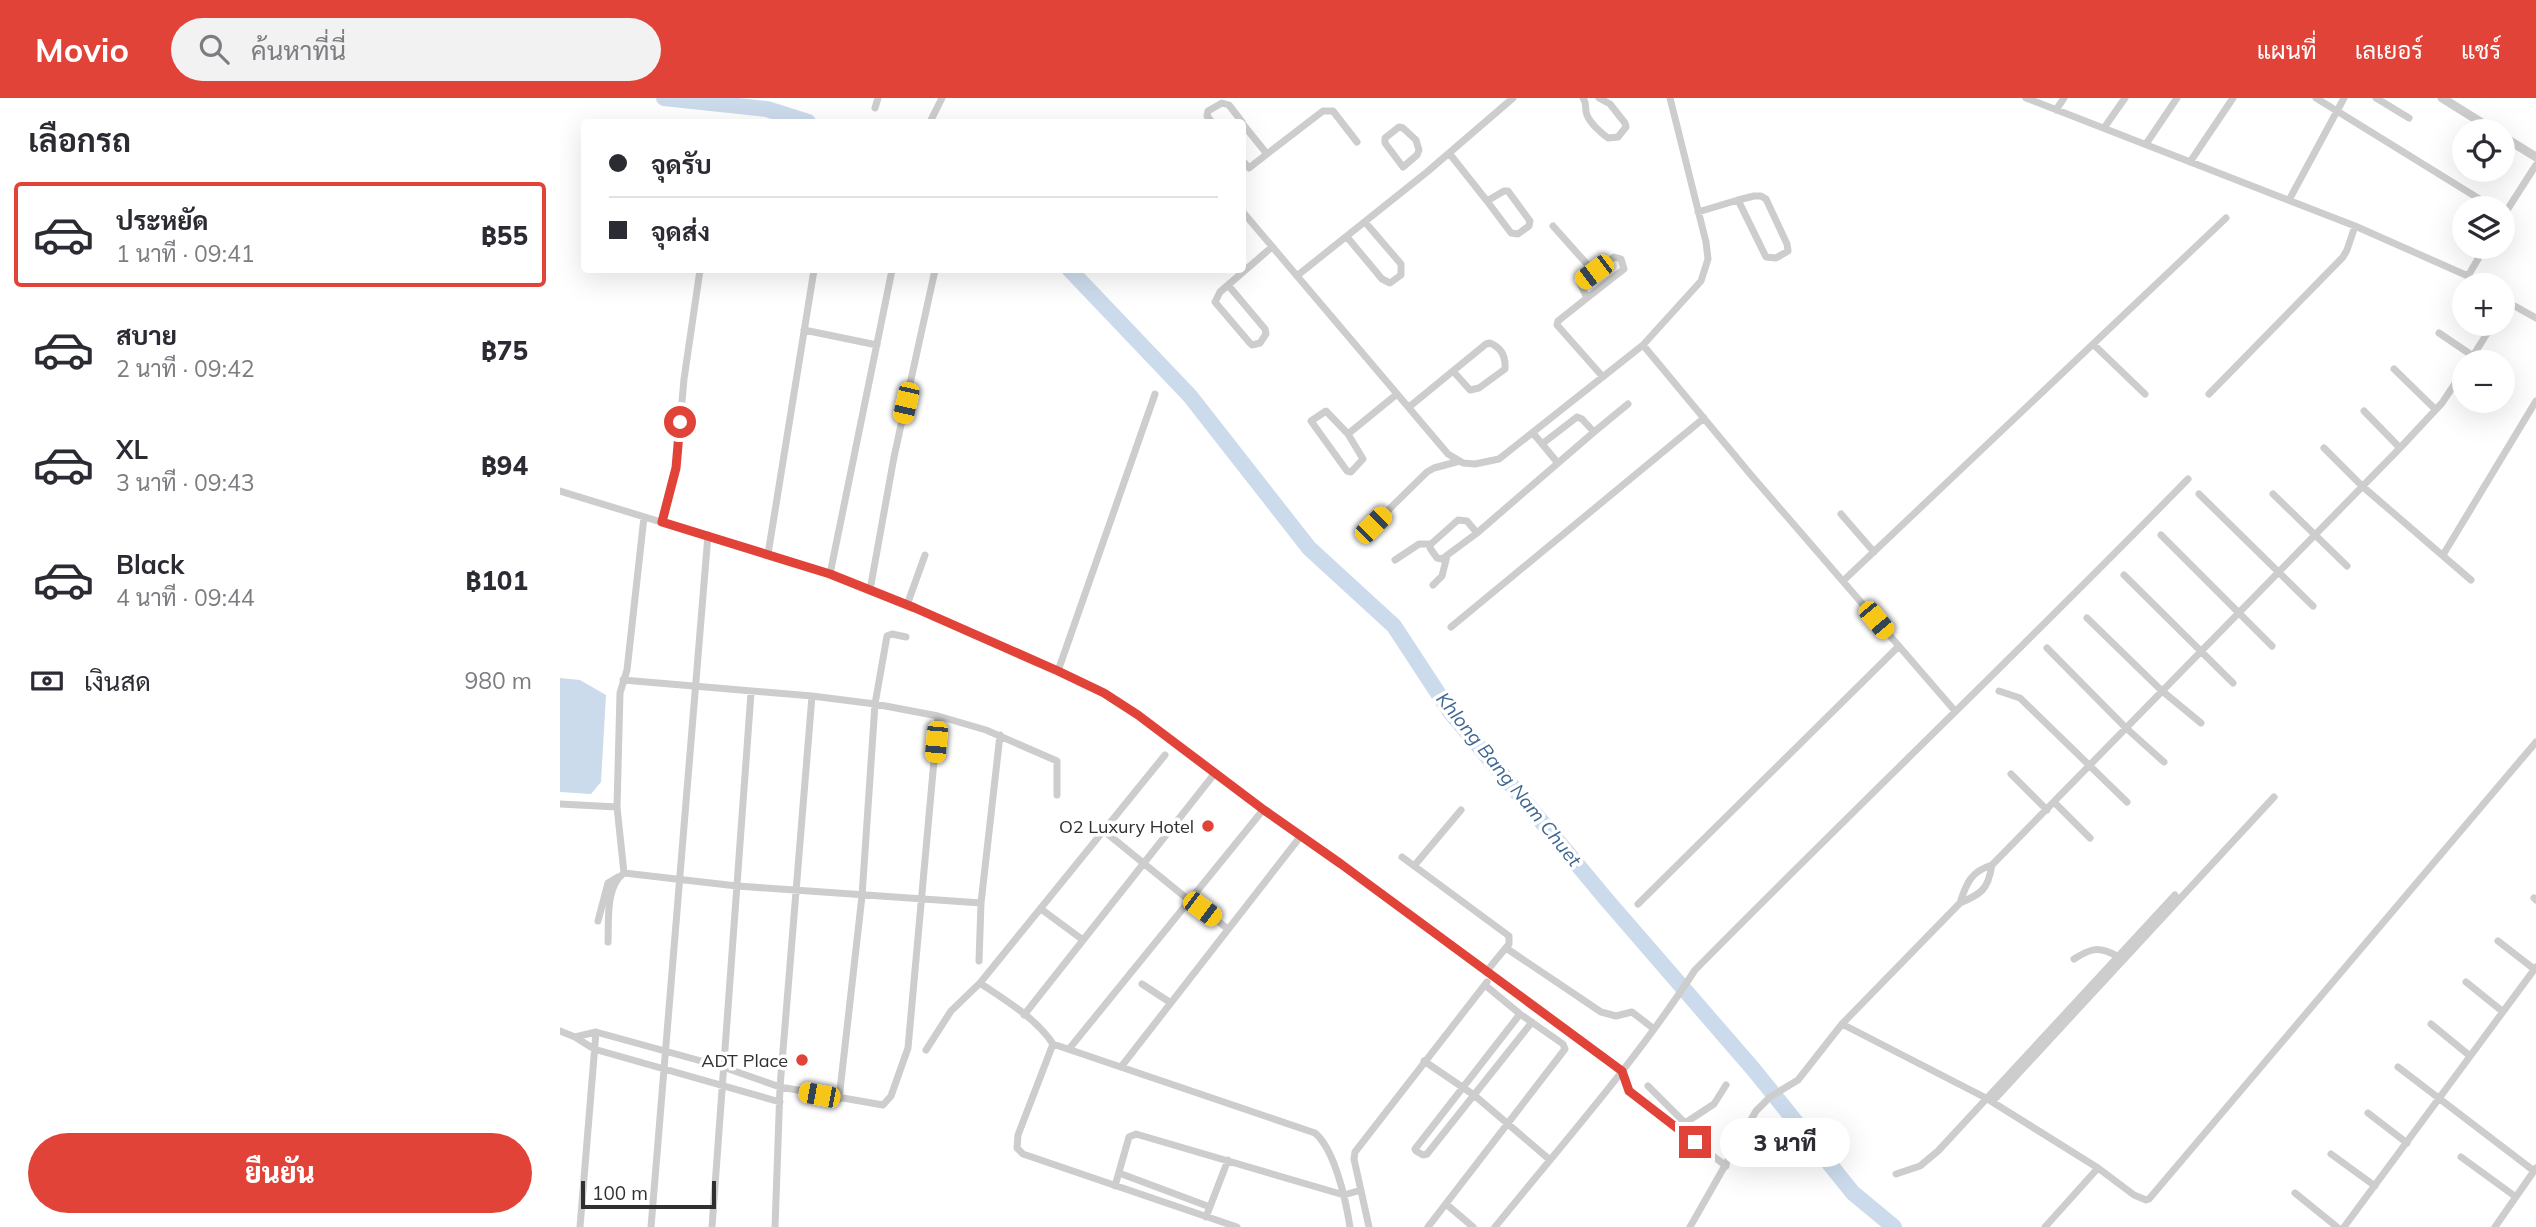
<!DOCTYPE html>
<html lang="th">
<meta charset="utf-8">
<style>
body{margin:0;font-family:Mulish,Sarabun,sans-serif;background:#f2f2f3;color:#2b2b33;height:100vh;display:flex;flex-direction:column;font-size:26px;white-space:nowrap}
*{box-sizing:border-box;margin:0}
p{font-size:23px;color:#7c7c81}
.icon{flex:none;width:38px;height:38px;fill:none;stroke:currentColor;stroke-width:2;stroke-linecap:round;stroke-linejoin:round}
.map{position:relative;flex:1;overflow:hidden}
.side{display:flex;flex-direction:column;background:#fff;width:560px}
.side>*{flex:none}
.hud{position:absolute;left:21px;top:21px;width:665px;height:154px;border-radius:7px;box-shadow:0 7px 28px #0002;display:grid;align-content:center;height:154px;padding:0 28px;background:#fff}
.buttons{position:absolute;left:1892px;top:21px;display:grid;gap:14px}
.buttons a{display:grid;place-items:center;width:63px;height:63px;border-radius:50%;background:#fff;box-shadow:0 7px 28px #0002;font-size:35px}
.scale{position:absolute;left:21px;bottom:18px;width:135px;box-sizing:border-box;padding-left:7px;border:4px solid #303030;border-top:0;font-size:19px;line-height:24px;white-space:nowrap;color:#303030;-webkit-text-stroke:5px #fff;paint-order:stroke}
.end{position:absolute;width:32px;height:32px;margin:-16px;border:9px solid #e14339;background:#fff;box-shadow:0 0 0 4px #fff}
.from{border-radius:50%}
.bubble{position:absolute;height:49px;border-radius:24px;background:#fff;box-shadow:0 7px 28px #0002;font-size:23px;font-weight:800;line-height:49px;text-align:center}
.car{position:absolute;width:21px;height:42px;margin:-21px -10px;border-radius:9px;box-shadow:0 0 5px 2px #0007;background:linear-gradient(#f5c518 24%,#345 0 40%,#f5c518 0 76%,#345 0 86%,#f5c518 0)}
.hud b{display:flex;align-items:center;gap:24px;height:66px;font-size:26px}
.hud b+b{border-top:2px solid #e1e1e2}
.hud i{width:18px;height:18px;background:#2b2b33}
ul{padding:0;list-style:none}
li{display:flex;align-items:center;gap:21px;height:105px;margin:0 14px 10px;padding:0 14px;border:4px solid transparent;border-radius:7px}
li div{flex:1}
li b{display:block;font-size:26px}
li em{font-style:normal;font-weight:800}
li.on{border-color:#e14339}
li>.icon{width:63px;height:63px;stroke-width:1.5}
h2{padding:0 28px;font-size:32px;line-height:84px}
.pay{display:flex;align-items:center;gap:18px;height:77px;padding:0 28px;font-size:26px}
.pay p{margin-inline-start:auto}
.action{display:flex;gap:14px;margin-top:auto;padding:14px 28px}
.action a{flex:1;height:80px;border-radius:42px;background:#e14339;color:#fff;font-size:28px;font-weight:800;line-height:80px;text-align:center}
header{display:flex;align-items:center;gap:42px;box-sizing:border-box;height:98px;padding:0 35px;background:#e14339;color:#fff}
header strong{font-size:33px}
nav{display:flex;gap:38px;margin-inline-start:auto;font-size:24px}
.search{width:490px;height:63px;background:#f2f2f3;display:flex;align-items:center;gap:18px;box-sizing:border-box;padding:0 24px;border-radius:38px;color:#7c7c81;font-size:26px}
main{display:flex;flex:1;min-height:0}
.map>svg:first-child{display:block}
</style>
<header>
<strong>Movio</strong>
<div class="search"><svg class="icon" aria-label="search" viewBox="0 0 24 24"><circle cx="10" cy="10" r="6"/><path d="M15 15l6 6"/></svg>ค้นหาที่นี่</div>
<nav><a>แผนที่</a><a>เลเยอร์</a><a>แชร์</a></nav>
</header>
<main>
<section class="side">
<h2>เลือกรถ</h2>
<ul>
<li class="on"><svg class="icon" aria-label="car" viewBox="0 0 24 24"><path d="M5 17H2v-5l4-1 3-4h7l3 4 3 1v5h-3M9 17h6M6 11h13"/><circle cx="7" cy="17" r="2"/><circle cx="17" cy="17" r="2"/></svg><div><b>ประหยัด</b><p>1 นาที · 09:41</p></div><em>฿55</em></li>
<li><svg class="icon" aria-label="car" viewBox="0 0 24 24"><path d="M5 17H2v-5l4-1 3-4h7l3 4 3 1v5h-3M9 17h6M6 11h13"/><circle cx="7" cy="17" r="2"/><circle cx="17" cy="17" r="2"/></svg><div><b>สบาย</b><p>2 นาที · 09:42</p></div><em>฿75</em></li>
<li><svg class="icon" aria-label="car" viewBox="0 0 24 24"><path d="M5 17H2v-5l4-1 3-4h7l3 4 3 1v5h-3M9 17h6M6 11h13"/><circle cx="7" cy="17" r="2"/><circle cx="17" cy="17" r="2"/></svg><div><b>XL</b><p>3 นาที · 09:43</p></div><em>฿94</em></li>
<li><svg class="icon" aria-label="car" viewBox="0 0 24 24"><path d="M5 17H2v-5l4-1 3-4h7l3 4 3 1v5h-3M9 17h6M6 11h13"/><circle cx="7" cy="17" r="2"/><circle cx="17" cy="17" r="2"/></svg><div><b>Black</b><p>4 นาที · 09:44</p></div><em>฿101</em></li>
</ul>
<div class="pay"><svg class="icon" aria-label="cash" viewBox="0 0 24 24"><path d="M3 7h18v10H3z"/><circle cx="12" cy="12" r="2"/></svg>เงินสด<p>980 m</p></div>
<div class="action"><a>ยืนยัน</a></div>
</section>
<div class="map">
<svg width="1976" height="1129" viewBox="0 0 1976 1129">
<rect width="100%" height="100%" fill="#fff"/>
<!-- water -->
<path fill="#ccdbec" d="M0,580L20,582L46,597L41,684L31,696L0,694Z"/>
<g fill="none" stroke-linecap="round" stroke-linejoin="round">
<!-- river -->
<path stroke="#ccdbec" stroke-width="16" d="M104,0L207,11L248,24
M510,172L630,298L749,450L834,528L891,615L1046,801L1194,972L1293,1095L1334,1129"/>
<!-- minor -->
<path stroke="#cdcdcd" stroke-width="7" d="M1023,0C1028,7 1024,10 1027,17C1030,25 1041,35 1048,40L1058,39L1066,29L1065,25L1050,6L1039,0
M1466,0L1795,128L1908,178L1922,187
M1756,0L1934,110
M1816,0L1849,20
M315,10L318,0
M1496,12L1504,0
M370,24L382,0
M652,24L647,18L648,13L662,5L669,7L682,24
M682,25L707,56L689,70L682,62
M839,29L843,30L856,42L859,52L857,57L843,69L825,45V40Z
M1544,30L1565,0
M1586,46L1617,0
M889,55L927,103
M707,56L763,13H773L797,44
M1630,64L1673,0
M944,93H948L970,123L969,128L958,136L951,135L927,103Z
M1194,98H1201L1206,101L1227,146L1228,153L1216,160L1206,159L1178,102Z
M1729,102L1784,0
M682,113L888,356L903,365L915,366L939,361L1083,247L1141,183L1148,161L1146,144L1110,0
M1138,114L1178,102
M1942,120L1976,67
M993,128L1034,174
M787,139L822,181L830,185L841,177V166L805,124
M1054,159L1061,161L1064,171L1027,200L1020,185Z
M738,177L867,74L953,0
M1908,178L1925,149
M668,187L705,231L706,236L700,245L692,247L689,244L655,204L660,194Z
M668,187L712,149
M1027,200L998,223L997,227L1043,279
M1942,201L1976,220
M244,232L317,247
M1879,235L1913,258
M930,245C942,250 946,259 945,271L919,290L910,292L893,273L926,246Z
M1533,246L1585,296
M1083,247L1191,377L1395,613
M1909,264L1933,226
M1834,271L1875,311
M1649,296L1783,159L1787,152L1795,128
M849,309L893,273
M1804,313L1840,350
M1034,334L1068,306
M973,335L997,364
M788,336L803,361L791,374L787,373L751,323L766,313L788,336L837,296
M1764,350L1802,388L1911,482
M0,393L270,476L355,510L498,573L544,595L578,617L703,712L781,766L1062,973L1069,993L1166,1068
M1639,396L1753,508
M1713,396L1787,468
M1281,416L1314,454
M102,424L116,370L124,281L140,172
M813,427L867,374L874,370L900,363
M917,435L1034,334L1022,321L1017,319L982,346
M1601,437L1712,548
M208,456L254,172
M1883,457L1976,303
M835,462L859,446H871L898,422L907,423L917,435L882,461L877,460L870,450L871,446
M270,476L332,172
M1564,477L1673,585
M1283,483L1666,120
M873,487L882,478L887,458
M310,492L334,359L375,172
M347,507L365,457
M1527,520L1601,592L1641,625
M891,529L1144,320
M1487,550L1565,629L1604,664
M498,573L595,296
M63,582L252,598L315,606L378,618L426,632L497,663V697
M1439,593L1460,600L1567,704
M1451,676L1487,712
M1494,704L1530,740
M0,706L57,709
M544,733L630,803
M842,759L949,838V846L926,874
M854,768L901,712
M64,775L177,788L421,805
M64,775L57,709L60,595L67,572L84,419
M1974,800L1976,802
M1400,805C1406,786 1411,773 1432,767L1840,350L1882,305L1904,272
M1078,806L1339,548
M481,811L523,842
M642,811L668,831
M38,823L48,785L58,779
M1938,843L1974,871
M48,844C49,823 45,789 64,775
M946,850L1041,914L1056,918L1072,914L1094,931
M1514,861C1531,850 1539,848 1557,858
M419,863L421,805L440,637
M1906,884L1942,913
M420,885C445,902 476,920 493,946L755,1035C775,1052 786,1103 790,1129
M582,886L611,905
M960,916L855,1051L856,1053L863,1057L867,1056L972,924
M464,917L655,675
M1282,926L1426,1000L1538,1070L1574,1097L1586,1102L1589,1101L1976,644
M1871,926L1910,958
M0,933L15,939L34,951L220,1004
M15,939L36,934L163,969L220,989L323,1007L331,998L348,950L378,618
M493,946L458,1037L457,1050L463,1056L677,1129
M509,951L703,712
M366,952L391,913L420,885L605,657
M864,963L914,997L990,1062
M561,969L740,739
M1838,969L1974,1073
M1088,988L1136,1036L1135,1044
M279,1001L302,798L315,606L327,538L332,536L346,539
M1432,1004L1714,699
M1808,1015L1847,1045
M1125,1025L1154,1006L1166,987
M1771,1056L1815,1088
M1901,1059L1956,1099
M559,1075L650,1109
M1336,1076L1360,1068L1378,1053L1615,797
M555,1088L569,1039L576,1036L784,1097L801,1092
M1735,1095L1777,1129
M886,1106L913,1129
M646,1119L668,1062
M20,1129L36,934
M91,1129L148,437
M152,1129L191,595
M215,1129L220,989L252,598
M809,1129L794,1061L795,1054L927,884
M868,1129L1005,951L1003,946L960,916L925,887
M935,1129C1003,1045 1076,963 1135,872C1298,707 1466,547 1628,381
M1130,1129L1196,1013L1210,999L1238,982L1282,926L1400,805C1421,796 1428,792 1432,767
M1485,1129L1538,1070
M1784,1129L1976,869
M1935,1129L1976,1070"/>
<!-- tertiary -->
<path stroke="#cdcdcd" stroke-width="9" d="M1882,0L1935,33
M1942,38L1976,59"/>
</g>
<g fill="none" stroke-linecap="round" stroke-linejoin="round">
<!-- route -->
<path stroke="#e14339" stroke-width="9" d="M120,324L116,370L102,424L270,476L355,510L498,573L544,595L578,617L704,712L781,766L1062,973L1069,993L1135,1044"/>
</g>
<!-- markers -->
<g fill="#e14339" stroke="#fff" stroke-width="2.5">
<circle cx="648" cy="728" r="7"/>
<circle cx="242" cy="962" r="7"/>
</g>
<g text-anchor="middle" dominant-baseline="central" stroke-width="7" stroke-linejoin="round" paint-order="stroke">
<!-- poi labels -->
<g font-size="18" fill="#303030" stroke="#fff" text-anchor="end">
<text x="634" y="728">O2 Luxury Hotel</text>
<text x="228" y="962">ADT Place</text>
</g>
<!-- water labels -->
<g font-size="19" font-style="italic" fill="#406791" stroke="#fff">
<text transform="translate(949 681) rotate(51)">Khlong Bang Nam Chuet</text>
</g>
</g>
</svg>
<div class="buttons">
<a><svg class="icon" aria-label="locate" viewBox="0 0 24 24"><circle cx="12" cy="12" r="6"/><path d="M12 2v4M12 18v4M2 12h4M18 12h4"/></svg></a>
<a><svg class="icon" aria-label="layers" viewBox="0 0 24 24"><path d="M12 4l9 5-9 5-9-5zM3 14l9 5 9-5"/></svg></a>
<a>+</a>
<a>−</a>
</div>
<div class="scale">100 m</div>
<i class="end from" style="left:120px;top:324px"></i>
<i class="end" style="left:1135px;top:1044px"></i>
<div class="bubble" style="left:1160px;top:1020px;width:130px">3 นาที</div>
<i class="car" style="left:1034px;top:174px;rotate:233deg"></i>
<i class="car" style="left:346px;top:305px;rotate:193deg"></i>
<i class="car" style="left:813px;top:427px;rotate:45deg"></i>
<i class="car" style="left:1316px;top:522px;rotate:140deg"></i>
<i class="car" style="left:376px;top:644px;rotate:185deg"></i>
<i class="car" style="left:642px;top:811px;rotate:127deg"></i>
<i class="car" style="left:259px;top:997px;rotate:281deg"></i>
<div class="hud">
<b><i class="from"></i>จุดรับ</b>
<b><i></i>จุดส่ง</b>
</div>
</div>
</main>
